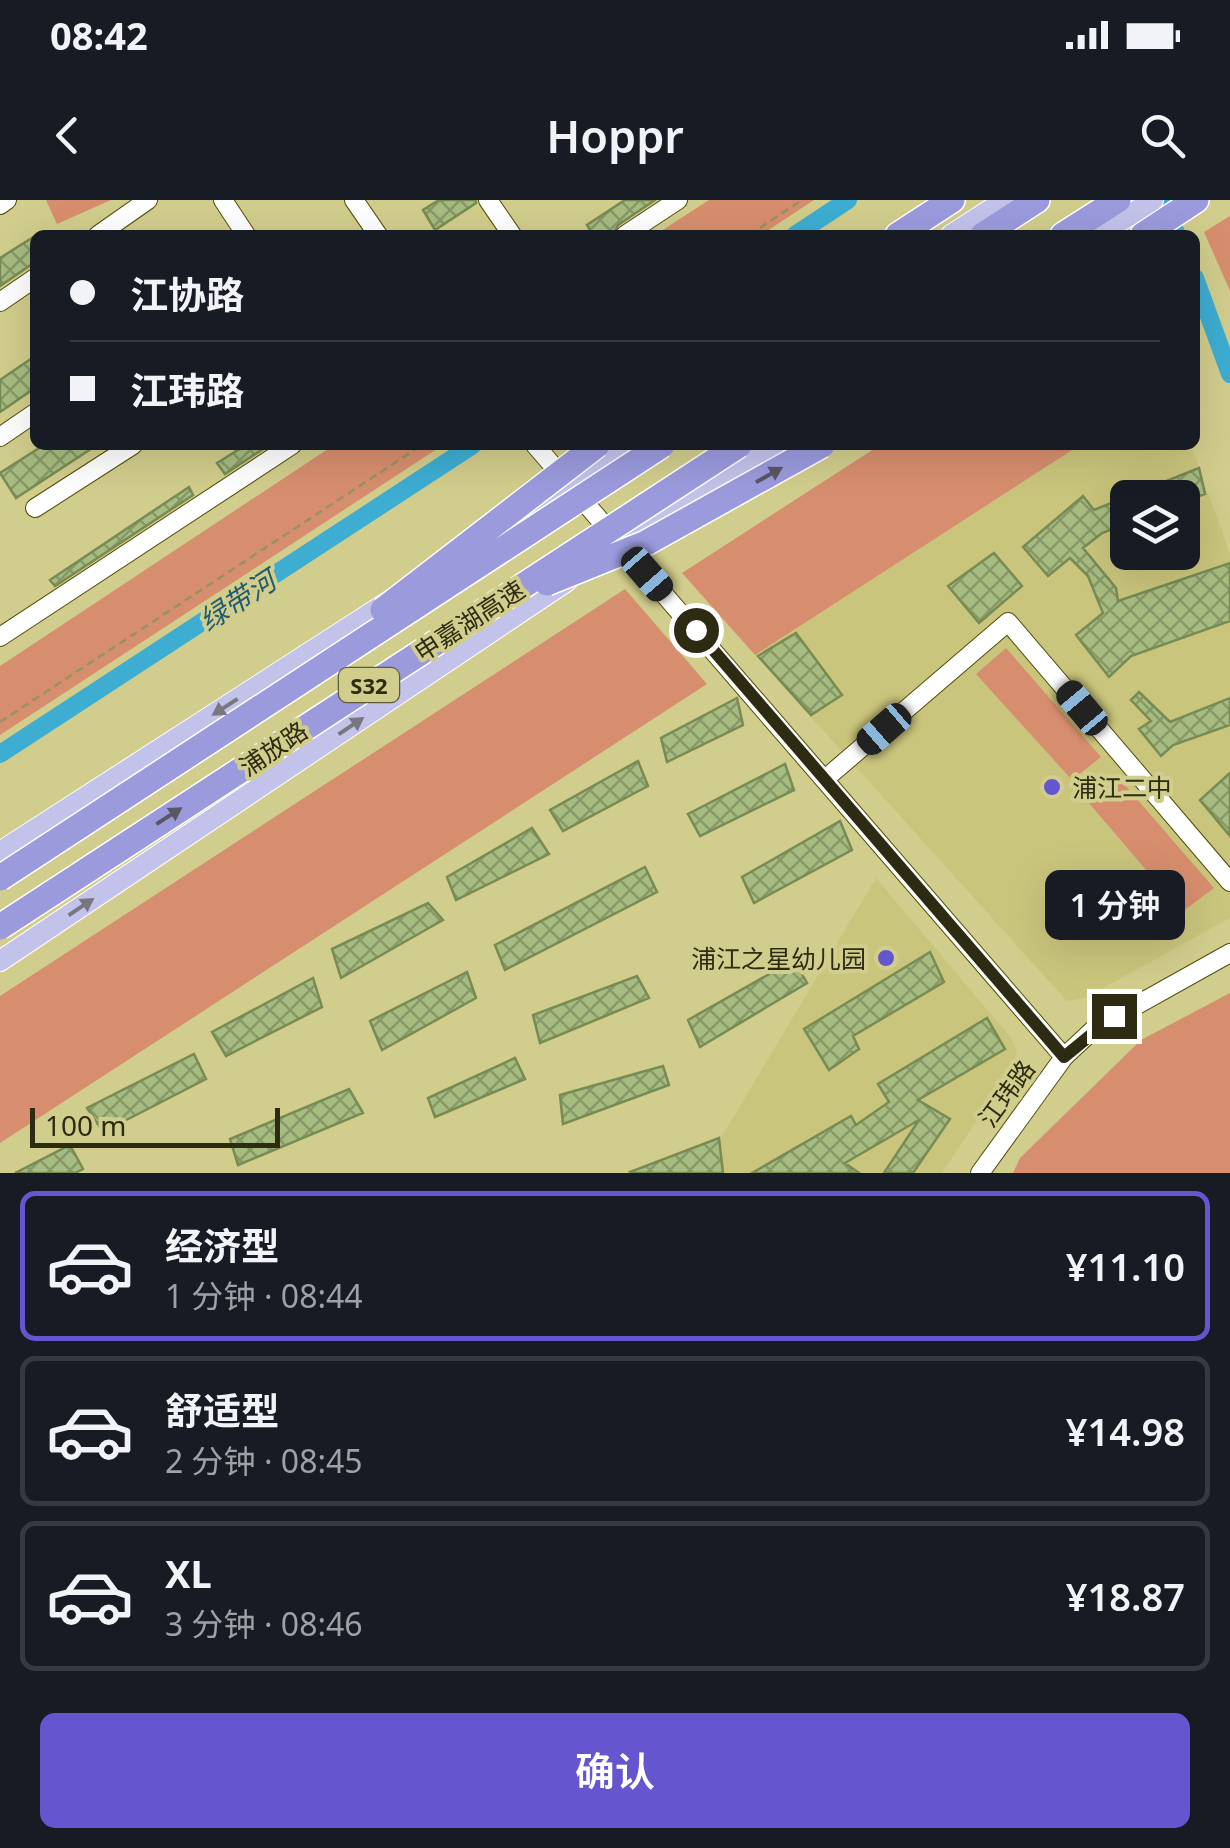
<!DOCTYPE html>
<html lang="zh">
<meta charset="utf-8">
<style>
body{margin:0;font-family:"Noto Sans","Noto Sans SC",sans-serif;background:#242831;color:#f1f3f6;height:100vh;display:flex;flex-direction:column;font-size:38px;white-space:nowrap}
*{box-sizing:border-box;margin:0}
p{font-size:32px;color:#9ea1a6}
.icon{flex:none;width:55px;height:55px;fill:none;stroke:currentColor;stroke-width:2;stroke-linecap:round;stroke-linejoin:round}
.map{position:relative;height:973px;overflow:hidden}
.panel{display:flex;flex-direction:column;background:#171b24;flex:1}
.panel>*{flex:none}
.guide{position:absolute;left:30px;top:30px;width:1170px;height:220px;border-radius:15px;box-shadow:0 10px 40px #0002;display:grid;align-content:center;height:220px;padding:0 40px;background:#171b24}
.tools{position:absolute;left:1110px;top:280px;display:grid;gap:20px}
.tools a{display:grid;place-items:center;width:90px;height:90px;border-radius:15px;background:#171b24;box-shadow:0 10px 40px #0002;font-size:50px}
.scale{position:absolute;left:30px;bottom:25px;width:250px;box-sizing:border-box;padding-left:10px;border:5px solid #2d2b11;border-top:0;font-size:28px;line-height:35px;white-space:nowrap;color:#2d2b11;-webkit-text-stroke:8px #d1cd8c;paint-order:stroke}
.end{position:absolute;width:45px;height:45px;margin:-22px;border:12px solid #2d2b11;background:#fff;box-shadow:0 0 0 5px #fff}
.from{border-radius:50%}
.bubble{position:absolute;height:70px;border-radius:15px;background:#171b24;box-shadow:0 10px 40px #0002;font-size:32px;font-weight:600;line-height:70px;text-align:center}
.car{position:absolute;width:30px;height:60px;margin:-30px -15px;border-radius:12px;box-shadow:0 0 8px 2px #0007;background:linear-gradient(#222 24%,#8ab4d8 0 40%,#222 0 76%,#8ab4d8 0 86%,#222 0)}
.guide b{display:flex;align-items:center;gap:35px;height:95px;font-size:38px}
.guide b+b{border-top:2px solid #363941}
.guide i{width:25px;height:25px;background:#f1f3f6}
ul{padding:18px 0 0;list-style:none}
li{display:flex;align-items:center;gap:30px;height:150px;margin:0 20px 15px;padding:0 20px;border:5px solid #363941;border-radius:15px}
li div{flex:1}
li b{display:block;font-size:38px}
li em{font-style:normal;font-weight:600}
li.active{border-color:#6555ce}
li>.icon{width:90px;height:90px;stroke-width:1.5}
.button{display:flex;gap:20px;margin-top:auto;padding:20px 40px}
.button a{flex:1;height:115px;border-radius:15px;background:#6555ce;color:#fff;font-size:40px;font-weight:600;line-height:115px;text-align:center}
.status{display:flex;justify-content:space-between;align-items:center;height:70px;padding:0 50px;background:#171b24;direction:ltr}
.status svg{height:28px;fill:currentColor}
header{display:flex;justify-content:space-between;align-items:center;height:130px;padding:0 40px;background:#171b24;font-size:45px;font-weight:600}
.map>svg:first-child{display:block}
</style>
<div class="status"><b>08:42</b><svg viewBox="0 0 49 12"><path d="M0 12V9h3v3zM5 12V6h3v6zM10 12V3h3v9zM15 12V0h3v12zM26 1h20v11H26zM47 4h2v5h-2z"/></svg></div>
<header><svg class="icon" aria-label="back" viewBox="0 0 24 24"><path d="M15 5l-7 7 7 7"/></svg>Hoppr<svg class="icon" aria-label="search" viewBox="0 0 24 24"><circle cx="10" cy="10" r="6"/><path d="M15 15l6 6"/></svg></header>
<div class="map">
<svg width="1230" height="973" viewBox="0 0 1230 973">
<defs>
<pattern id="building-cross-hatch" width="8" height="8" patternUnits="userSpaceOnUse" patternTransform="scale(2.5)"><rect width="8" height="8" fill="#a7bc81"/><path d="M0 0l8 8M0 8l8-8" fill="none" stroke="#889968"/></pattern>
</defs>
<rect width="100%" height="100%" fill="#d1cd8c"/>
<!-- built -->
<path fill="#cac57c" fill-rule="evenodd" d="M1080,245H1191L1230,354V718L1085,798L1067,801L755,455ZM1128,298H1182V352H1128Z
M876,678L1011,838L1017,852L1011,869L942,973H700Z"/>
<!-- green -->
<path fill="#d78e6e" d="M46,0H111L57,24Z
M709,0H814L761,35H655Z
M1230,16V91L1204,32Z
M334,245H443L0,535V466Z
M880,245H1080L755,455L682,373Z
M625,389L707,484L0,943V796Z
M1006,448L1101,557L1072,580L976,474Z
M1117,576L1214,688L1182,712L1088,602Z
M1230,793V973H1013L1020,958L1141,840Z"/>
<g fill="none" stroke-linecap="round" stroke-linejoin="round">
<!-- canal -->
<path stroke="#3dadd2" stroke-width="18" d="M1162,0L1177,35
M795,35L848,0
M1195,78L1230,174
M0,554L473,245"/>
</g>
<!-- building -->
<path fill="url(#building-cross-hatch)" stroke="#788b52" stroke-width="2.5" d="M439,0H476V3L435,30L423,10Z
M625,0H655L618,25L613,35H593L587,25Z
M35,36V62L0,86V58Z
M35,156V188L0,212V180Z
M44,245H97L16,298L0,273Z
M246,245H269L225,274L217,263Z
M1199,268L1205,294L1182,302V298H1128V323L1102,333L1083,348L1116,388L1118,401L1230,363V421L1131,456L1109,477L1076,435L1103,413L1088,376L1070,358L1048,376L1023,347L1083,296L1094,310Z
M189,287L193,295L55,386L50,380Z
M994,353L1022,386L979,423L948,386Z
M796,433L842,495L811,515L758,456Z
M1139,492L1170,522L1230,498V525L1173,545L1161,556L1139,529L1151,521L1131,500Z
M737,498L743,525L667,562L661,538Z
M638,561L648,586L563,631L550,610Z
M785,564L794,590L700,636L688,614Z
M1230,573V636L1200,600Z
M840,621L852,650L754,703L742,677Z
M532,628L549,654L456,700L447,677Z
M645,667L657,692L505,770L495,745Z
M428,703L443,720L341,778L332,749Z
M930,752L944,782L853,836L859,849L829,870L804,829Z
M794,760L807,783L700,847L688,820Z
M467,772L476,798L382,850L370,821Z
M637,776L649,798L540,843L533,815Z
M313,778L322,807L226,856L212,832Z
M987,818L1005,849L918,900L950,919L913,973H884L919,920L845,963L859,973H752L851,916L856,925L889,902L878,884Z
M194,854L206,879L103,932L87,908Z
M515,858L525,879L435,917L428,898Z
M663,866L669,885L563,924L560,895Z
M349,889L363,913L238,965L230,939Z
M719,938L723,973H631L630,972Z
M70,945L83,969L75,973H15Z"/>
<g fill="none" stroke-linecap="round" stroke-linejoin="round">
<!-- minor casing -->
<g stroke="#514c05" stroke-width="20">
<path id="minor" d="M223,0L246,35
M354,0L378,35
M488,0L512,35
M0,5L7,0
M98,35L148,0
M625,35L678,0
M0,102L35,78
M0,237L35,213
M535,245L1064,857
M35,308L133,245
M0,437L292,245
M825,579L1008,422L1230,682
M980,973L1064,857L1094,829L1230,753"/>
</g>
<!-- major casing -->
<g stroke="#fff" stroke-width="22">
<path id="major" d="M951,35L1005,0
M1099,35L1153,0
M523,315L631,245
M629,340L775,245
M0,652L394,398
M0,761L567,381"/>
</g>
<!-- highway casing -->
<g stroke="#fff" stroke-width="28">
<path id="highway" d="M898,35L952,0
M983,35L1037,0
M1063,35L1118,0
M1143,35L1196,0"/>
</g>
<!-- path -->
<path stroke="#969360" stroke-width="2.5" stroke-dasharray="8 5" stroke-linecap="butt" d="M749,35L802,0
M0,522L422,245"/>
<!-- minor -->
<use href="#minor" stroke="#fff" stroke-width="18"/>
<!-- major -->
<use href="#major" stroke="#c3c2eb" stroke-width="20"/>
<!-- highway -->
<use href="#highway" stroke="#9b9add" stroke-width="25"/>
<!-- highway-bridge casing -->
<g stroke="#fff" stroke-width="28" stroke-linecap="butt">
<path id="highway-bridge" d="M547,383L646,343L822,245
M383,410L597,245
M0,678L662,245
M0,727L739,245"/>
</g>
<!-- highway-bridge -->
<use href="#highway-bridge" stroke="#9b9add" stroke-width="25"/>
</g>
<!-- one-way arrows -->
<defs><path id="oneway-solid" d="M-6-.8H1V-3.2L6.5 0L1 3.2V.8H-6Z" transform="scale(2.5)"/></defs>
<g fill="#595763">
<use href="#oneway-solid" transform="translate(769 275) rotate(-29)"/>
<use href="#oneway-solid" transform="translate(169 616) rotate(-33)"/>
</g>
<g fill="#78767e">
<use href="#oneway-solid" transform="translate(225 507) rotate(147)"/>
<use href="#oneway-solid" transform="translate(351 526) rotate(-34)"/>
<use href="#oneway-solid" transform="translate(81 707) rotate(-34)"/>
</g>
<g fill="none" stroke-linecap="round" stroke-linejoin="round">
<!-- route -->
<path stroke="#2d2b11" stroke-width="12" d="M696,430L1064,857L1114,816"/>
</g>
<!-- markers -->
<g fill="#6555ce" stroke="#d1cd8c" stroke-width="4">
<circle cx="1052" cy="587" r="10"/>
<circle cx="886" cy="758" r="10"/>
</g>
<g text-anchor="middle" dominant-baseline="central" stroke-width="8" stroke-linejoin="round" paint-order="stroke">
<!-- shield labels -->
<rect fill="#d1cd8c" stroke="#5e5c36" stroke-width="2.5" x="339" y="468" width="60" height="34" rx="8"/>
<g font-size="22" font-weight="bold" fill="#2d2b11">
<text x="369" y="485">S32</text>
</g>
<!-- street labels -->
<g font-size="25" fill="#2d2b11" stroke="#d1cd8c">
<text transform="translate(469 420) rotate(-33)">申嘉湖高速</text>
<text transform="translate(273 548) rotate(-34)">浦放路</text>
<text transform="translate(1006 893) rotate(-54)">江玮路</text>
</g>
<!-- poi labels -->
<g font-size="25" fill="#2d2b11" stroke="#d1cd8c" text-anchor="start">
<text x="1072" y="587">浦江二中</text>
<text x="866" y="758" text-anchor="end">浦江之星幼儿园</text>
</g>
<!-- water labels -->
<g font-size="28" font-style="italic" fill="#215b70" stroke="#d1cd8c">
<text transform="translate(237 400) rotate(-33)">绿带河</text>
</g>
</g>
</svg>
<div class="tools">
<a><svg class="icon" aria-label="layers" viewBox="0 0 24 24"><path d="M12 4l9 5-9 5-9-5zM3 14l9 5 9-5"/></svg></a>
</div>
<div class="scale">100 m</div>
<i class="end from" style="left:696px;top:430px"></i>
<i class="end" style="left:1114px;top:816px"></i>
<div class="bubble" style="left:1045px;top:670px;width:140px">1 分钟</div>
<i class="car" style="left:647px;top:374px;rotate:139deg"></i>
<i class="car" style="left:1082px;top:508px;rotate:320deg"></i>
<i class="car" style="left:884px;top:529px;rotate:229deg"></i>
<div class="guide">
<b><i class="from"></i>江协路</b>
<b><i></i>江玮路</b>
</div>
</div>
<section class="panel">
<ul>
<li class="active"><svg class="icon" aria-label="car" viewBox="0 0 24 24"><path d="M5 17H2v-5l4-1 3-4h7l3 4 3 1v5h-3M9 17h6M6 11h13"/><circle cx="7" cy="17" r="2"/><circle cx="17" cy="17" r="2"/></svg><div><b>经济型</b><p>1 分钟 · 08:44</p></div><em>¥11.10</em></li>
<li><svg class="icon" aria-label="car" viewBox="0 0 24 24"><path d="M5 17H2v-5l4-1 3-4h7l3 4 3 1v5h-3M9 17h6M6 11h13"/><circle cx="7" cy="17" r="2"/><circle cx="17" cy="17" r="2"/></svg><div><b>舒适型</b><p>2 分钟 · 08:45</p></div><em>¥14.98</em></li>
<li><svg class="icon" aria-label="car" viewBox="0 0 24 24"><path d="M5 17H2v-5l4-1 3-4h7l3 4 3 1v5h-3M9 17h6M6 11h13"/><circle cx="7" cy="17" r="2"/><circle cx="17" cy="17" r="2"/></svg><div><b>XL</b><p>3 分钟 · 08:46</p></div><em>¥18.87</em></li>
</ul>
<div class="button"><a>确认</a></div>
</section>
